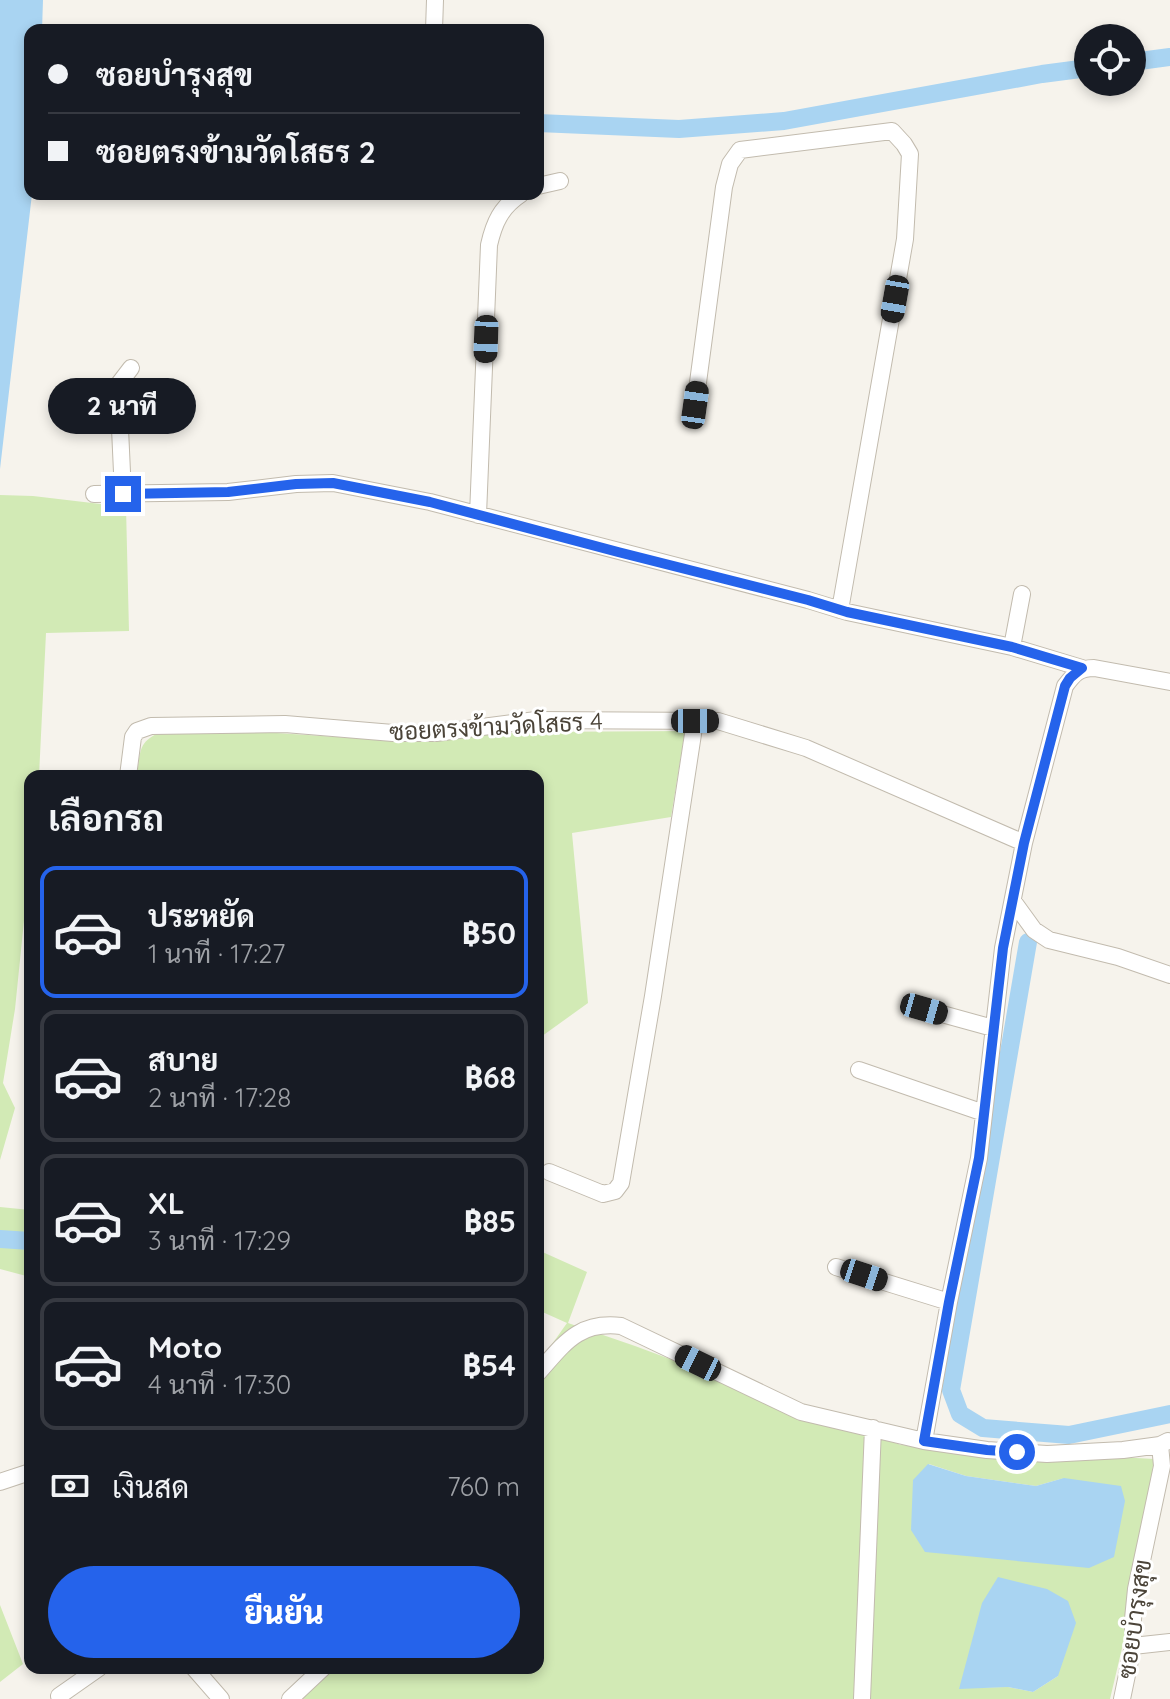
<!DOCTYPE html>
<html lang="th">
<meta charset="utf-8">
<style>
body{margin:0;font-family:Quicksand,Sarabun,sans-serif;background:#242831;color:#f1f3f6;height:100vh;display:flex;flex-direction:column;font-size:30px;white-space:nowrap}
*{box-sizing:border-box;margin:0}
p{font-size:26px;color:#9ea1a6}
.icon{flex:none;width:44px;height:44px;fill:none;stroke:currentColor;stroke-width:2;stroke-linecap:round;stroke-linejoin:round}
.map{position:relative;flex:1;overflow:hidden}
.side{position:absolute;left:24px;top:770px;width:520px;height:904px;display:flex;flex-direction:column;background:#171b24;border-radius:16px;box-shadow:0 4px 12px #0003}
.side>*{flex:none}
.top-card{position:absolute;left:24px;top:24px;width:520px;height:176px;border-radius:16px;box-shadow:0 4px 12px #0003;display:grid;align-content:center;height:176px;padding:0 24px;background:#171b24}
.buttons{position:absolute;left:1074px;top:24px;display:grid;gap:16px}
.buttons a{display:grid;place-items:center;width:72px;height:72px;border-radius:50%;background:#171b24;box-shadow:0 4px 12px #0003;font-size:40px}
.end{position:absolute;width:36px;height:36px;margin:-18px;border:10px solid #2563eb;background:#fff;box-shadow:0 0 0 4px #fff}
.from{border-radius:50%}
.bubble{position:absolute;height:56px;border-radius:28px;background:#171b24;box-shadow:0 4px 12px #0003;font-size:26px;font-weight:800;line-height:56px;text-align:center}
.car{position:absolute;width:24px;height:48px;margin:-24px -12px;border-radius:10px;box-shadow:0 0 6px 2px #0007;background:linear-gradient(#222 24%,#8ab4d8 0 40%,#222 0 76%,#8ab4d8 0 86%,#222 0)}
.top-card b{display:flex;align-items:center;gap:28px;height:76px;font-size:30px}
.top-card b+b{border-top:2px solid #363941}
.top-card i{width:20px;height:20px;background:#f1f3f6}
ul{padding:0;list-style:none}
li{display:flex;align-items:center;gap:24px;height:132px;margin:0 16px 12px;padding:0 8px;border:4px solid #363941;border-radius:16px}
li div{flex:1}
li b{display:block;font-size:30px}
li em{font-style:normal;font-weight:800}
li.current{border-color:#2563eb}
li>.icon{width:72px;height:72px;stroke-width:1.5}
h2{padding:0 24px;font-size:36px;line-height:96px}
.pay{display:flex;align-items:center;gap:20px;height:88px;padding:0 24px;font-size:30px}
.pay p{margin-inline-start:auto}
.button{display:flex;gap:16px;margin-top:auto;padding:16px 24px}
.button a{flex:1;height:92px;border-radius:48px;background:#2563eb;color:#fff;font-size:32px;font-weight:800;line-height:92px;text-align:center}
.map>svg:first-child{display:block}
</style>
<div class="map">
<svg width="1170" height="1699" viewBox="0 0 1170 1699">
<rect width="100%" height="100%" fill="#f6f3ec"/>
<!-- green -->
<path fill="#d2eab5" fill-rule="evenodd" d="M0,495L33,496L126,507L129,631L46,633L39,776H30V862L15,1009L3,1083L15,1108L0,1160Z
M172,726L368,739L536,732L685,731L671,817L572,833L588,1003L538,1039V776H137C141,741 140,742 172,726Z
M0,1207L30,1210V1277L0,1269Z
M538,1250L587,1272L568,1323L635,1346L901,1445L1154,1459L1136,1589L1110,1699H290L314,1668H538V1364L567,1323L538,1310ZM929,1464L966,1476L1036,1486L1064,1478L911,1530ZM1058,1676L1033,1692L1008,1687L959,1688Z
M0,1605L23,1664L0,1682Z"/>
<!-- water -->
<path fill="#a9d4f2" d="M0,0H43L42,30H30V194H32L0,469Z
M928,1464L966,1476L1036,1486L1064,1478L1121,1486L1125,1501L1114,1557L1089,1568L925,1552L911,1530L913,1480Z
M998,1577L1047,1589L1068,1601L1076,1623L1058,1676L1033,1692L1008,1687L959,1689L982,1603Z"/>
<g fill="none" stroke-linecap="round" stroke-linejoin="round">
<!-- canal -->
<path stroke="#a9d4f2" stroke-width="18" d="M1132,62L1170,57
M538,123L679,129L784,121L1042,74L1088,68
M1028,942L951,1390L960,1414L983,1428L1069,1435L1170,1414
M0,1239L30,1241"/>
<!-- minor casing -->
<g stroke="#c2bbae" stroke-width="18">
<path id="minor" d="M434,30L435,0
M538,186L560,181
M695,405L724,187L730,164L740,150L892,131L904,144L910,154L905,239L840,610
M94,494L228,492L296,484L333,483L430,502L808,600L847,612L1012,647L1082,668
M123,494L118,385L131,368
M478,515L489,245C494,223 501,207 521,194
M1012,647L1022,594
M128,776L133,737L137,731L151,726L285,724L393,733H436L536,720L718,721L806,748L1024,843
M1013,901L1034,930L1049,940L1118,957L1170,975
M924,1009L993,1028
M859,1070L984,1113
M549,1172L603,1194L615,1191L621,1183L653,996L695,721
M836,1267L949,1302
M538,1373C564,1344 578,1321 621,1326L801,1412L924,1441L949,1302L979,1158L1003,948L1024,843L1065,686C1074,674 1079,668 1094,668L1170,682
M924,1441L987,1450L1047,1454L1123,1450L1160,1445L1168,1441
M0,1482L30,1472
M1133,1646L1170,1642
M194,1668L221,1699
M59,1696L99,1668
M290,1699L323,1668
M862,1699L873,1428
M1122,1699L1133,1646V1619L1136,1589L1162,1466L1160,1445"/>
</g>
<!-- minor -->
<use href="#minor" stroke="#fff" stroke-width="16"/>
</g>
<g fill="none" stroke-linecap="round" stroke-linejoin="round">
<!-- route -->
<path stroke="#2563eb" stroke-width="10" d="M123,494L228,492L296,484L333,483L430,502L618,552L808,600L847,612L1012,647L1082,668L1070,678L1065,686L1024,843L1003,948L979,1158L949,1302L924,1441L987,1450L1017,1452"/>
</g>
<g text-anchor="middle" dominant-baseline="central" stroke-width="6" stroke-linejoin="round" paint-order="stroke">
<!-- street labels -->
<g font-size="24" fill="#4b4439" stroke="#fff">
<text transform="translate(496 726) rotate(-3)">ซอยตรงข้ามวัดโสธร 4</text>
<text transform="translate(1134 1619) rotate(-82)">ซอยบำรุงสุข</text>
</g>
</g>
</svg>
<div class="buttons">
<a><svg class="icon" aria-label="locate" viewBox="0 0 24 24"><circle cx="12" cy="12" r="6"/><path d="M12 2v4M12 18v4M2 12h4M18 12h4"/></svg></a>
</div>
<i class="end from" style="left:1017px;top:1452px"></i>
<i class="end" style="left:123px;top:494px"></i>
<div class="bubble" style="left:48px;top:378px;width:148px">2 นาที</div>
<i class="car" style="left:895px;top:299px;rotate:190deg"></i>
<i class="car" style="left:486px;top:339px;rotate:182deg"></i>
<i class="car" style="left:695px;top:405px;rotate:8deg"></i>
<i class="car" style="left:695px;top:721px;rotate:90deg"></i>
<i class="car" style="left:924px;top:1009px;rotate:106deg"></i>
<i class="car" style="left:864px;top:1275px;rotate:108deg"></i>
<i class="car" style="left:698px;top:1363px;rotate:296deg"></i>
<div class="top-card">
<b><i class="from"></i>ซอยบำรุงสุข</b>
<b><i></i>ซอยตรงข้ามวัดโสธร 2</b>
</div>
<section class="side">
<h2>เลือกรถ</h2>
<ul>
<li class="current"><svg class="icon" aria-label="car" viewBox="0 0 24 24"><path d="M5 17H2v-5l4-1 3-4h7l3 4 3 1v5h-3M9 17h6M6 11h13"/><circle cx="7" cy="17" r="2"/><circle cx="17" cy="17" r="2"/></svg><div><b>ประหยัด</b><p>1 นาที · 17:27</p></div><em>฿50</em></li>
<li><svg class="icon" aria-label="car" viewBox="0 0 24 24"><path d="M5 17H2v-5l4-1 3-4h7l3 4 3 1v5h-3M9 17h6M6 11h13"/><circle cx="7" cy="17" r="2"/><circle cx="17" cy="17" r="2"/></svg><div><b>สบาย</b><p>2 นาที · 17:28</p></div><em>฿68</em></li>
<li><svg class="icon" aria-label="car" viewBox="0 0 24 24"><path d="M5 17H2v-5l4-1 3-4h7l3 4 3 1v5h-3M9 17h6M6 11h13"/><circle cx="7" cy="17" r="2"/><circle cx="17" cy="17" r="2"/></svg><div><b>XL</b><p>3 นาที · 17:29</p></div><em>฿85</em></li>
<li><svg class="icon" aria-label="car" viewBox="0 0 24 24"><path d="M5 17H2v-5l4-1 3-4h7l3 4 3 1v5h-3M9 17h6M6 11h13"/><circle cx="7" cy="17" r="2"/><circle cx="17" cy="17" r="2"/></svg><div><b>Moto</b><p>4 นาที · 17:30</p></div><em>฿54</em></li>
</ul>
<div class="pay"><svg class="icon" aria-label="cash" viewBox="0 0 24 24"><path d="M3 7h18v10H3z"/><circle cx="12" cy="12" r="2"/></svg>เงินสด<p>760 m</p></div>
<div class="button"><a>ยืนยัน</a></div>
</section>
</div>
